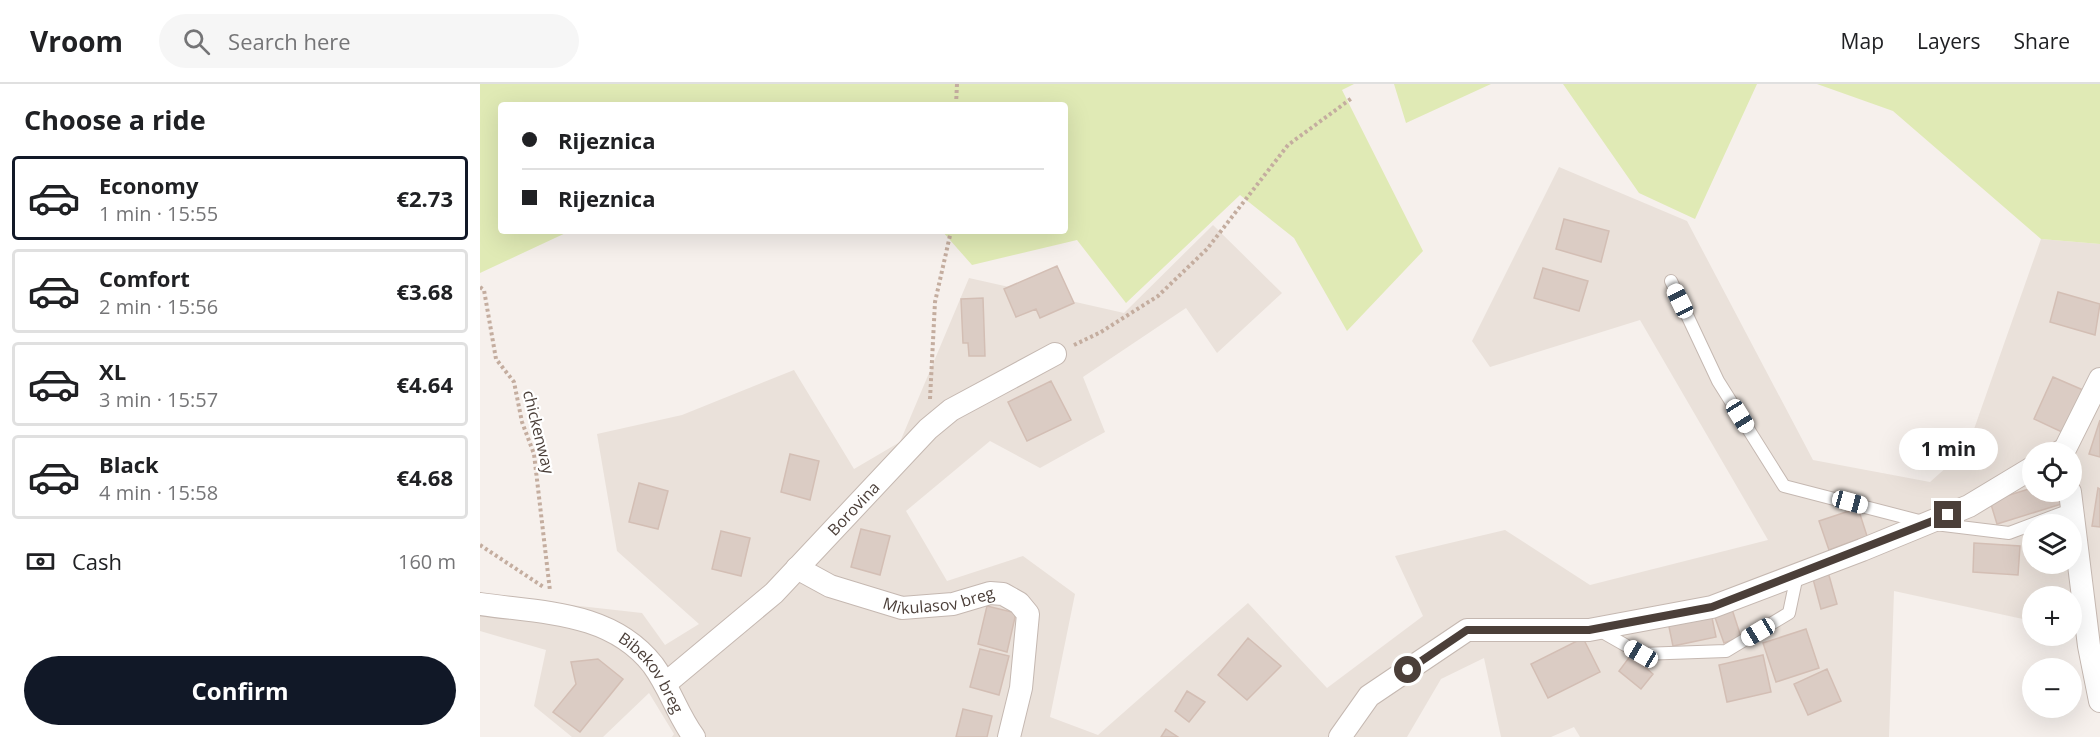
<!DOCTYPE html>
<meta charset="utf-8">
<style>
body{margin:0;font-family:"Open Sans",sans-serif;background:#f6f6f6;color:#202124;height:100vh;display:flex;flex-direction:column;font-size:22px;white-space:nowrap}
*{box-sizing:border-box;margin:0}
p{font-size:20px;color:#757577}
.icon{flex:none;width:33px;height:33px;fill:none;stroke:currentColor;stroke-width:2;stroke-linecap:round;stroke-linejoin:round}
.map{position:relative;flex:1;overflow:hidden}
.sheet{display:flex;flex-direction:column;background:#fff;width:480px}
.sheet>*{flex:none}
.top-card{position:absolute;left:18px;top:18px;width:570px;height:132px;border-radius:6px;box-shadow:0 6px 24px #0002;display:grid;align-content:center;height:132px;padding:0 24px;background:#fff}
.controls{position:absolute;left:1542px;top:358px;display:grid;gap:12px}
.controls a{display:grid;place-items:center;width:60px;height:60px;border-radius:50%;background:#fff;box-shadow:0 6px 24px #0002;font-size:30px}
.end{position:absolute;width:27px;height:27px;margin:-14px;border:8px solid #4b3f39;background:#fff;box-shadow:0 0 0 3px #fff}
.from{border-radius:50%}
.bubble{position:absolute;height:42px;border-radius:21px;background:#fff;box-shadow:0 6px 24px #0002;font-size:20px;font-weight:700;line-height:42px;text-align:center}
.car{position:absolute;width:18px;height:36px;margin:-18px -9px;border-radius:8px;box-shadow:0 0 4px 2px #0007;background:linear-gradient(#fff 24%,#345 0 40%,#fff 0 76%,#345 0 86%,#fff 0)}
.top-card b{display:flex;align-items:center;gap:21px;height:57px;font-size:22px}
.top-card b+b{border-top:2px solid #e0e0e0}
.top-card i{width:15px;height:15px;background:#202124}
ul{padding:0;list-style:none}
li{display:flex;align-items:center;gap:18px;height:84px;margin:0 12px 9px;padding:0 12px;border:3px solid #e0e0e0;border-radius:6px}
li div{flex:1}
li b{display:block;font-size:22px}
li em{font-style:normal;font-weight:700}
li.on{border-color:#111827}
li>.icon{width:54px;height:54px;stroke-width:1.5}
h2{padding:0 24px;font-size:27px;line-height:72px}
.pay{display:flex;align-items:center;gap:15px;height:66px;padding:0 24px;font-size:22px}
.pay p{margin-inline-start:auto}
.cta{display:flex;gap:12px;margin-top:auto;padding:12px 24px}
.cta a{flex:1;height:69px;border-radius:36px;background:#111827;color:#fff;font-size:24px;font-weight:700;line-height:69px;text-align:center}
header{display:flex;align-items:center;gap:36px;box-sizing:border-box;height:84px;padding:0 30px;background:#fff;border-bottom:2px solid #e0e0e0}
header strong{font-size:28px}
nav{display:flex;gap:33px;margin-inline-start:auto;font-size:21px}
.search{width:420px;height:54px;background:#f6f6f6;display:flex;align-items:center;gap:15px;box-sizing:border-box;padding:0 21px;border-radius:33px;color:#757577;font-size:22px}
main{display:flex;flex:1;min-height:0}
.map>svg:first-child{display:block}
</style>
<header>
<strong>Vroom</strong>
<div class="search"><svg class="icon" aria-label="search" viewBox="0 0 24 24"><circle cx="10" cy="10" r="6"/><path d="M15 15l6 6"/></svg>Search here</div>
<nav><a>Map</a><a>Layers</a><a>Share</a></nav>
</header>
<main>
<section class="sheet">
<h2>Choose a ride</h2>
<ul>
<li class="on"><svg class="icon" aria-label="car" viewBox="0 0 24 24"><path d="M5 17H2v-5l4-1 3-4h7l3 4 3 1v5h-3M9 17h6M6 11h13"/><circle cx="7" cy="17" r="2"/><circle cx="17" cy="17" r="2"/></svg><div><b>Economy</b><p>1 min · 15:55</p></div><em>€2.73</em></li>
<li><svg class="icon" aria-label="car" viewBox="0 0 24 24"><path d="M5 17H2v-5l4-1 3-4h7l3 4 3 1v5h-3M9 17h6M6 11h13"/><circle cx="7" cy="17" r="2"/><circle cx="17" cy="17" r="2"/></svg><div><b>Comfort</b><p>2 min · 15:56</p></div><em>€3.68</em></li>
<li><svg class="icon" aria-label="car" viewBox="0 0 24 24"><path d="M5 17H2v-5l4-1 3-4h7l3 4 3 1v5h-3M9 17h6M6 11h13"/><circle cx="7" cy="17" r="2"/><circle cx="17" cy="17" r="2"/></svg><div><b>XL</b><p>3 min · 15:57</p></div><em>€4.64</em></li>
<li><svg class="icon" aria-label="car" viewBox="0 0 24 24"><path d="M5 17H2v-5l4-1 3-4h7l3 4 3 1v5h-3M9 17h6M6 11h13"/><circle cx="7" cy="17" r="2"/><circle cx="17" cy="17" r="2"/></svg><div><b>Black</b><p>4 min · 15:58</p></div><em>€4.68</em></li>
</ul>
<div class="pay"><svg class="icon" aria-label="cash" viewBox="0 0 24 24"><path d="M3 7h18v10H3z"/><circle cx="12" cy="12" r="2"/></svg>Cash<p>160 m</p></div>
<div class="cta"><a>Confirm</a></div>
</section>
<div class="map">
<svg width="1620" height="653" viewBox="0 0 1620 653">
<rect width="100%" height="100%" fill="#f6f0ec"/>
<!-- residential -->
<path fill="#eae1da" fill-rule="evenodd" d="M1079,83L1207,137L1333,376L1450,398L1487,365L1561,155L1620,160V553L1592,546V513H1552V537L1414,507L1409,653H1100L1094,643L1071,653H1021L1004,574L961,595L927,653H192L194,650L169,609L123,653H92L54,622L66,566L0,547V508L11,512L162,529L185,561L219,540L137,467L117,350L202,331L314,286L374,385L420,358L489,194L644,229L733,141L802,209L737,269L706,224L603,293L625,348L560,384L510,357L426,427L467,497L543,472L595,510L570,633L618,651L768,519L847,604L943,532L915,472L1025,446L1110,501L1288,456L1160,236L1010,283L992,257ZM1552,369H1592V408H1552ZM1552,441H1592V480H1552Z"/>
<!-- green -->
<path fill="#e0eab5" d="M0,0H874L862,6L943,167L867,247L814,154L760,111L646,219L597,156L492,181L462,147H585V21H21V147H90L0,189Z
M914,0H1011L926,39Z
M1083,0H1277L1215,135L1159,109Z
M1337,0H1620V160L1561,155L1413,27Z"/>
<!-- building -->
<path fill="#dbccc4" stroke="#d3beb4" stroke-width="1.5" d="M1084,135L1129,147L1121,178L1076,165Z
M577,182L594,219L560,234L556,225L536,233L524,205Z
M1063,184L1108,197L1099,227L1054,214Z
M1578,208L1620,220L1615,251L1570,238Z
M503,214L505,272H489L488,259H483L481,215Z
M1573,293L1603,306L1584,349L1554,335Z
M571,297L591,336L547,357L528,318Z
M1620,336V373L1609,370Z
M310,370L339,377L330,416L301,408Z
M159,399L188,407L178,445L149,438Z
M1552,404V408H1585L1588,418L1517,440L1510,417Z
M1618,404L1620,405V443L1612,442Z
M1378,424L1387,452L1349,466L1339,437Z
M381,445L410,452L400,491L371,483Z
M241,447L270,454L261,492L232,485Z
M1494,459L1540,462L1538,491L1493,488Z
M1348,488L1357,520L1341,525L1333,495Z
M1250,519L1261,553L1244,559L1232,525Z
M507,522L536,529L527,568L498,560Z
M1231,529L1236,553L1193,562L1188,538Z
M1326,545L1339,584L1296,598L1283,559Z
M768,554L801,582L767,616L738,591Z
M1103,554L1120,588L1068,614L1051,580Z
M500,565L529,572L519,611L490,603Z
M1151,571L1173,590L1161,605L1139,587Z
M1283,571L1291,608L1247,618L1239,581Z
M118,575L143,595L100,648L73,628L96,600L91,578Z
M1347,585L1361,617L1328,631L1314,600Z
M707,607L725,618L709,638L695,627Z
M483,625L512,632L507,653H476Z
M686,645L698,653H681Z"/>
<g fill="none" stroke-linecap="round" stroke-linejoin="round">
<!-- lane casing -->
<g stroke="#c5b8b1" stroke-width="14">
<path id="lane" d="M1191,197L1238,297L1304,402L1447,439L1529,449L1593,425
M1117,545L1161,570L1246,567L1309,529L1317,491"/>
</g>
<!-- street casing -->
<g stroke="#c5b8b1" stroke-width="24">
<g id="street">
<path d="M1578,369L1585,365L1620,295"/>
<path d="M1590,408L1609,562L1620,617"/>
<path id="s1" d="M317,484L350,502L422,524L473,520L510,509L523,510L539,519L548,530L541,604L529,653"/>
<path id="s2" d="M0,520C61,529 131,527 173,581C190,604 197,630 214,653"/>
<path id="s3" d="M185,600L294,509L448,345L471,326L575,270"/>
<path d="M860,653L889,612L987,546H1109L1232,523L1382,466L1489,422L1552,384"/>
</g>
</g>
<!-- path -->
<path stroke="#c4ad9f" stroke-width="4" stroke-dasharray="3 3" stroke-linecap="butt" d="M476,21L477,0
M0,203L4,206L16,275L34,298L42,338L54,370L70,507
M594,261L621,248L678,212L727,165L808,61L872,14
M450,315L455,218L471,147
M0,461L65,504"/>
<!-- lane -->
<use href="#lane" stroke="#fff" stroke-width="12"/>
<!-- street -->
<use href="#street" stroke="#fff" stroke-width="22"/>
</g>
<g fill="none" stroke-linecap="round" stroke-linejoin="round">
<!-- route -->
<path stroke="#4b3f39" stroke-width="8" d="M928,586L987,546H1109L1232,523L1468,431"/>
</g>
<g text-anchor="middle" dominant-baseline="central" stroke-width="4.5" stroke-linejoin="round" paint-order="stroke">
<!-- street labels -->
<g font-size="16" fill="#4b3f39" stroke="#fff">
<text transform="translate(59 348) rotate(76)">chickenway</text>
<text stroke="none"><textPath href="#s3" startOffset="258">Borovina</textPath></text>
<text stroke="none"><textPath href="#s1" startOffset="150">Mikulasov breg</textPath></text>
<text stroke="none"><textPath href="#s2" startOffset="194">Bibekov breg</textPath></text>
</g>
</g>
</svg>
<div class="controls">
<a><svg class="icon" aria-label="locate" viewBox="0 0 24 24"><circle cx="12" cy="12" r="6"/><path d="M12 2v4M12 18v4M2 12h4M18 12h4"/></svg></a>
<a><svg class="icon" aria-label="layers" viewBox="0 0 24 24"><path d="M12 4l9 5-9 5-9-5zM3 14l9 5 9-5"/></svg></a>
<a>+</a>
<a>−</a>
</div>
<i class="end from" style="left:928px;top:586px"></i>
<i class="end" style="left:1468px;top:431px"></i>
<div class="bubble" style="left:1419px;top:344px;width:99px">1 min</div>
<i class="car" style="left:1200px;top:217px;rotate:334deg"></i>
<i class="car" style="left:1260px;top:332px;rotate:148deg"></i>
<i class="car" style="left:1370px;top:418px;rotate:105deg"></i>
<i class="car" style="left:1278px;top:548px;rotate:239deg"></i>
<i class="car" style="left:1161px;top:570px;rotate:300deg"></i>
<div class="top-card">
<b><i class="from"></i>Rijeznica</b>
<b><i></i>Rijeznica</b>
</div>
</div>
</main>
